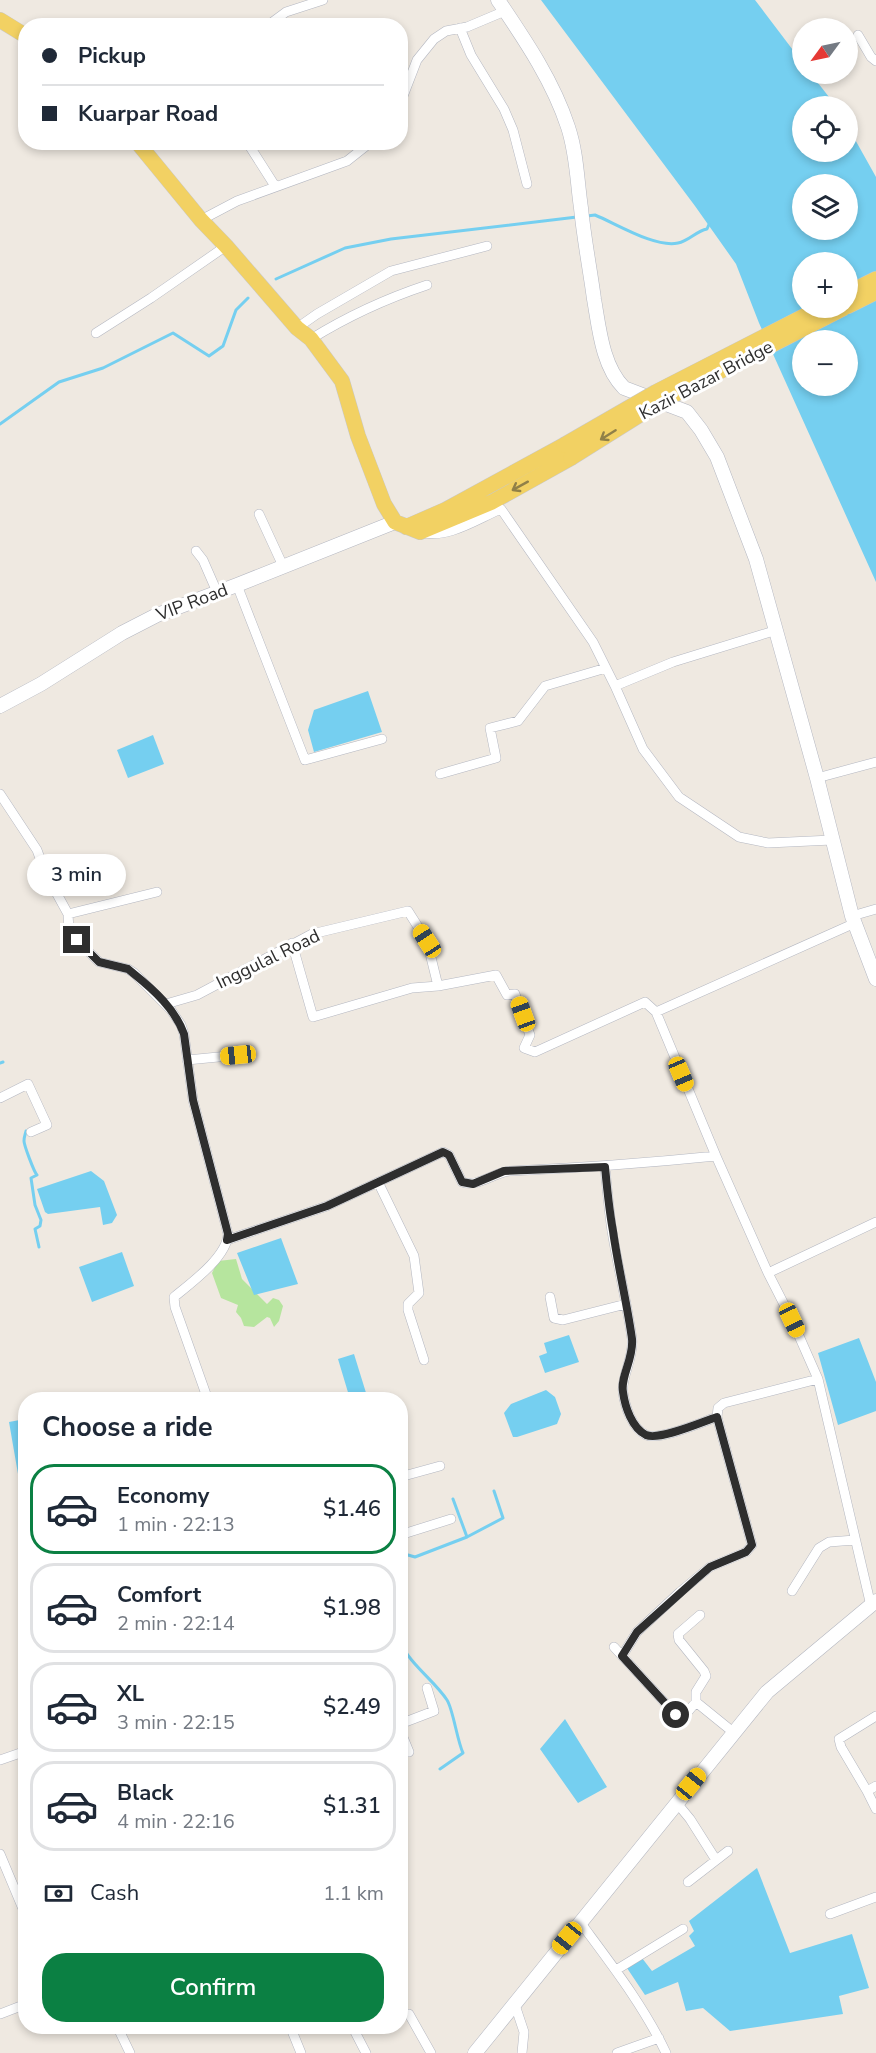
<!DOCTYPE html>
<meta charset="utf-8">
<style>
body{margin:0;font-family:"Nunito Sans",sans-serif;background:#f2f2f3;color:#1f2937;height:100vh;display:flex;flex-direction:column;font-size:22px;white-space:nowrap}
*{box-sizing:border-box;margin:0}
p{font-size:20px;color:#747a83}
.icon{flex:none;width:33px;height:33px;fill:none;stroke:currentColor;stroke-width:2;stroke-linecap:round;stroke-linejoin:round}
.map{position:relative;flex:1;overflow:hidden}
.panel{position:absolute;left:18px;top:1392px;width:390px;height:642px;display:flex;flex-direction:column;background:#fff;border-radius:24px;box-shadow:0 3px 9px #0003}
.panel>*{flex:none}
.hud{position:absolute;left:18px;top:18px;width:390px;height:132px;border-radius:24px;box-shadow:0 3px 9px #0003;display:grid;align-content:center;height:132px;padding:0 24px;background:#fff}
.needle{width:39px;rotate:237deg}
.tools{position:absolute;left:792px;top:18px;display:grid;gap:12px}
.tools a{display:grid;place-items:center;width:66px;height:66px;border-radius:50%;background:#fff;box-shadow:0 3px 9px #0003;font-size:30px}
.end{position:absolute;width:27px;height:27px;margin:-14px;border:8px solid #2e2e2e;background:#fff;box-shadow:0 0 0 3px #fff}
.from{border-radius:50%}
.bubble{position:absolute;height:42px;border-radius:21px;background:#fff;box-shadow:0 3px 9px #0003;font-size:20px;font-weight:600;line-height:42px;text-align:center}
.car{position:absolute;width:18px;height:36px;margin:-18px -9px;border-radius:8px;box-shadow:0 0 4px 2px #0007;background:linear-gradient(#f5c518 24%,#345 0 40%,#f5c518 0 76%,#345 0 86%,#f5c518 0)}
.hud b{display:flex;align-items:center;gap:21px;height:57px;font-size:22px}
.hud b+b{border-top:2px solid #e0e1e3}
.hud i{width:15px;height:15px;background:#1f2937}
ul{padding:0;list-style:none}
li{display:flex;align-items:center;gap:18px;height:90px;margin:0 12px 9px;padding:0 12px;border:3px solid #e0e1e3;border-radius:24px}
li div{flex:1}
li b{display:block;font-size:22px}
li em{font-style:normal;font-weight:600}
li.selected{border-color:#0b8043}
li>.icon{width:54px;height:54px;stroke-width:1.5}
h2{padding:0 24px;font-size:27px;line-height:72px}
.pay{display:flex;align-items:center;gap:15px;height:66px;padding:0 24px;font-size:22px}
.pay p{margin-inline-start:auto}
.button{display:flex;gap:12px;margin-top:auto;padding:12px 24px}
.button a{flex:1;height:69px;border-radius:24px;background:#0b8043;color:#fff;font-size:24px;font-weight:600;line-height:69px;text-align:center}
.map>svg:first-child{display:block}
</style>
<div class="map">
<svg width="876" height="2053" viewBox="0 0 876 2053">
<rect width="100%" height="100%" fill="#efe9e1"/>
<!-- green -->
<path fill="#b6e59e" d="M236,1259L242,1279L267,1304L273,1298L279,1300L283,1306L279,1321L274,1327L270,1318L267,1317L254,1327L244,1326L241,1318L236,1312L238,1305L221,1298L212,1273L218,1261Z"/>
<!-- water -->
<path fill="#75cff0" fill-rule="evenodd" d="M541,0H755L802,62V74H811L836,106H802V152H848V127L876,177V582L759,323L736,264L695,206ZM802,184H848V230H802ZM802,262H848V308H802ZM802,340H848V386H802Z
M368,691L382,732L314,752L308,730L314,710Z
M153,735L164,764L128,778L117,750Z
M91,1171L104,1181L117,1215L112,1223L103,1225L100,1207L48,1214L45,1212L37,1189Z
M281,1238L298,1284L254,1295L237,1253Z
M122,1252L134,1286L92,1302L79,1267Z
M569,1335L579,1362L545,1373L539,1356L547,1353L544,1343Z
M859,1338L876,1382V1411L838,1425L818,1353Z
M354,1354L367,1396L350,1399L338,1359Z
M546,1390L555,1397L561,1414L557,1424L517,1437H513L504,1413L511,1404Z
M25,1419L26,1497H22L9,1422Z
M565,1719L607,1787L578,1803L540,1749Z
M757,1868L790,1953L852,1934L869,1988L839,1996L843,2014L730,2031L703,2008L686,2011L678,1982L645,1995L627,1968L642,1958L652,1971L695,1946L689,1936L694,1931L689,1921Z"/>
<g fill="none" stroke-linecap="round" stroke-linejoin="round">
<!-- stream -->
<path stroke="#75cff0" stroke-width="3" d="M587,216L595,215C617,224 655,248 678,243C689,241 696,231 707,229L710,222
M276,279L345,248L391,239L577,217
M0,424L59,382L103,368L173,333L209,356L223,346L236,310L248,298
M0,1063L3,1062
M26,1131C25,1135 24,1137 24,1141C24,1145 34,1172 37,1175L31,1178L35,1205L41,1220L40,1226L35,1229L39,1247
M453,1499L467,1537L503,1518L494,1491
M400,1558L408,1555L415,1557L467,1537
M400,1641C409,1664 434,1680 447,1700C453,1709 457,1740 463,1753L440,1769"/>
<!-- street casing -->
<g stroke="#b4b7c1" stroke-width="10">
<path id="street" d="M267,26L286,12L323,0
M460,28L471,55L504,109L513,130L527,184
M858,35L871,57L876,61
M400,104L417,60L434,39L446,31L467,27L505,11
M247,142L275,186
M201,220L237,201L347,161L371,142
M297,328L317,314L391,271L487,246
M96,333L151,298L226,246
M311,339C348,316 385,299 427,285
M259,514L283,566
M420,532C447,540 477,519 501,509L593,642L615,686L643,749L679,797L739,837L768,843L832,840
M196,551L203,560L217,592
M237,585L305,760L382,739
M615,686L673,662L777,630
M440,774L496,758L490,728L518,721L545,686L606,668
M817,778L876,762
M0,794L37,850L45,872L68,914L69,930L77,940L99,962L128,969L134,973L171,1010L181,1025L184,1034L193,1100L228,1234C227,1257 191,1283 174,1297L175,1307L208,1400
M68,914L157,892
M852,916L876,909
M292,943L313,1017L412,988L438,986L496,975L507,995L515,994L530,1035L524,1048L535,1052L645,1002L656,1012L716,1156L768,1273L792,1320L818,1379L871,1606
M166,1004L197,995L312,934L408,911L427,941L438,986
M656,1012L855,923
M187,1060L239,1055
M0,1098L28,1084L47,1125L31,1132
M605,1167C607,1188 609,1210 612,1231C618,1267 627,1303 632,1339C634,1358 621,1377 623,1392C625,1407 632,1428 646,1435C659,1441 702,1422 717,1417
M378,1182L414,1256L419,1293L408,1304V1310L424,1360
M227,1240L327,1206L443,1152L449,1155L462,1182C478,1188 494,1172 510,1171C579,1168 647,1163 716,1156
M768,1273L876,1222
M550,1297L554,1318L563,1320L626,1304
M400,1477L440,1466
M25,1528H26
M400,1535L451,1519
M792,1591L819,1548L829,1542L855,1540
M700,1615L678,1634L679,1640L704,1671L706,1676L696,1692V1702L733,1732
M614,1647L676,1715L680,1716L685,1715L696,1702
M622,1656L637,1632L680,1592L710,1567L746,1552L752,1545L717,1417L718,1408L724,1403L818,1379
M400,1724L434,1711L427,1688
M400,1730L409,1752
M0,1760L26,1751
M876,1786L867,1791L876,1809
M867,1791L841,1747L839,1739L876,1716
M676,1802L690,1819L716,1860
M0,1854L26,1916
M688,1882L728,1851
M830,1914L876,1897
M580,1922C611,1964 644,2006 666,2053
M616,1970L683,1929
M515,2005L524,2032L522,2053
M0,2014L26,2004
M409,2014L431,2053
M117,2026L130,2053
M290,2026L301,2053
M352,2026L366,2053
M617,2053L659,2038"/>
</g>
<!-- secondary casing -->
<g stroke="#b4b7c1" stroke-width="15">
<path id="secondary" d="M498,0C525,40 553,81 568,127C577,154 577,181 581,208C584,239 590,269 594,299C599,327 602,366 624,388L687,412L701,430L717,457L756,559L817,778L852,916L876,979
M0,706L41,684L122,633L157,615L237,585L395,522
M475,2053L767,1692L876,1601"/>
</g>
<!-- primary casing -->
<g stroke="#c9c9c9" stroke-width="16">
<path id="primary" d="M0,20L26,36
M137,142L201,220L226,246L297,328L311,339L342,381L358,436L384,504L395,522L420,532L492,502L571,458
M848,293L876,279
M848,306L876,292
M406,527L445,510L564,445"/>
</g>
<!-- street -->
<use href="#street" stroke="#fff" stroke-width="9"/>
<!-- secondary -->
<use href="#secondary" stroke="#fff" stroke-width="14"/>
<!-- primary -->
<use href="#primary" stroke="#f2d163" stroke-width="15"/>
<!-- primary-bridge casing -->
<g stroke="#c9c9c9" stroke-width="16" stroke-linecap="butt">
<path id="primary-bridge" d="M564,445L656,392L820,308
M571,458L662,401L844,308"/>
</g>
<!-- primary-bridge -->
<use href="#primary-bridge" stroke="#f2d163" stroke-width="15"/>
</g>
<!-- one-way arrows -->
<defs><path id="oneway-shaft" d="M-6 0H5M1.5-3L5.5 0L1.5 3" fill="none" stroke-width="1.6" stroke-linecap="round" stroke-linejoin="round" transform="scale(1.5)"/></defs>
<g stroke="#908048">
<use href="#oneway-shaft" transform="translate(608 435) rotate(148)"/>
<use href="#oneway-shaft" transform="translate(520 486) rotate(151)"/>
</g>
<g fill="none" stroke-linecap="round" stroke-linejoin="round">
<!-- route -->
<path stroke="#2e2e2e" stroke-width="8" d="M77,940L99,962L128,969L134,974C154,990 175,1009 184,1034L193,1100L228,1234L227,1240L327,1206L443,1152L449,1155L462,1182L473,1184L504,1171L605,1167C607,1188 609,1210 613,1231C618,1267 627,1303 632,1339C634,1358 620,1377 623,1392C625,1407 632,1428 646,1435C659,1441 702,1422 717,1417L752,1545L746,1552L710,1567L695,1580L637,1632L622,1656L676,1715"/>
</g>
<g text-anchor="middle" dominant-baseline="central" stroke-width="6" stroke-linejoin="round" paint-order="stroke">
<!-- street labels -->
<g font-size="18" fill="#2e2e2e" stroke="#fff">
<text transform="translate(706 380) rotate(-28)">Kazir Bazar Bridge</text>
<text transform="translate(192 602) rotate(-21)">VIP Road</text>
<text transform="translate(268 959) rotate(-26)">Inggulal Road</text>
</g>
</g>
</svg>
<div class="tools">
<a><svg class="needle" viewBox="-14 -14 28 28"><path d="M0-13l5 13h-10z" fill="#e53935"/><path d="M0 13l5-13h-10z" fill="#747a83"/></svg></a>
<a><svg class="icon" aria-label="locate" viewBox="0 0 24 24"><circle cx="12" cy="12" r="6"/><path d="M12 2v4M12 18v4M2 12h4M18 12h4"/></svg></a>
<a><svg class="icon" aria-label="layers" viewBox="0 0 24 24"><path d="M12 4l9 5-9 5-9-5zM3 14l9 5 9-5"/></svg></a>
<a>+</a>
<a>−</a>
</div>
<i class="end from" style="left:676px;top:1715px"></i>
<i class="end" style="left:77px;top:940px"></i>
<div class="bubble" style="left:27px;top:854px;width:99px">3 min</div>
<i class="car" style="left:427px;top:941px;rotate:327deg"></i>
<i class="car" style="left:523px;top:1014px;rotate:340deg"></i>
<i class="car" style="left:238px;top:1055px;rotate:264deg"></i>
<i class="car" style="left:681px;top:1074px;rotate:157deg"></i>
<i class="car" style="left:792px;top:1320px;rotate:155deg"></i>
<i class="car" style="left:691px;top:1784px;rotate:39deg"></i>
<i class="car" style="left:567px;top:1938px;rotate:219deg"></i>
<div class="hud">
<b><i class="from"></i>Pickup</b>
<b><i></i>Kuarpar Road</b>
</div>
<section class="panel">
<h2>Choose a ride</h2>
<ul>
<li class="selected"><svg class="icon" aria-label="car" viewBox="0 0 24 24"><path d="M5 17H2v-5l4-1 3-4h7l3 4 3 1v5h-3M9 17h6M6 11h13"/><circle cx="7" cy="17" r="2"/><circle cx="17" cy="17" r="2"/></svg><div><b>Economy</b><p>1 min · 22:13</p></div><em>$1.46</em></li>
<li><svg class="icon" aria-label="car" viewBox="0 0 24 24"><path d="M5 17H2v-5l4-1 3-4h7l3 4 3 1v5h-3M9 17h6M6 11h13"/><circle cx="7" cy="17" r="2"/><circle cx="17" cy="17" r="2"/></svg><div><b>Comfort</b><p>2 min · 22:14</p></div><em>$1.98</em></li>
<li><svg class="icon" aria-label="car" viewBox="0 0 24 24"><path d="M5 17H2v-5l4-1 3-4h7l3 4 3 1v5h-3M9 17h6M6 11h13"/><circle cx="7" cy="17" r="2"/><circle cx="17" cy="17" r="2"/></svg><div><b>XL</b><p>3 min · 22:15</p></div><em>$2.49</em></li>
<li><svg class="icon" aria-label="car" viewBox="0 0 24 24"><path d="M5 17H2v-5l4-1 3-4h7l3 4 3 1v5h-3M9 17h6M6 11h13"/><circle cx="7" cy="17" r="2"/><circle cx="17" cy="17" r="2"/></svg><div><b>Black</b><p>4 min · 22:16</p></div><em>$1.31</em></li>
</ul>
<div class="pay"><svg class="icon" aria-label="cash" viewBox="0 0 24 24"><path d="M3 7h18v10H3z"/><circle cx="12" cy="12" r="2"/></svg>Cash<p>1.1 km</p></div>
<div class="button"><a>Confirm</a></div>
</section>
</div>
